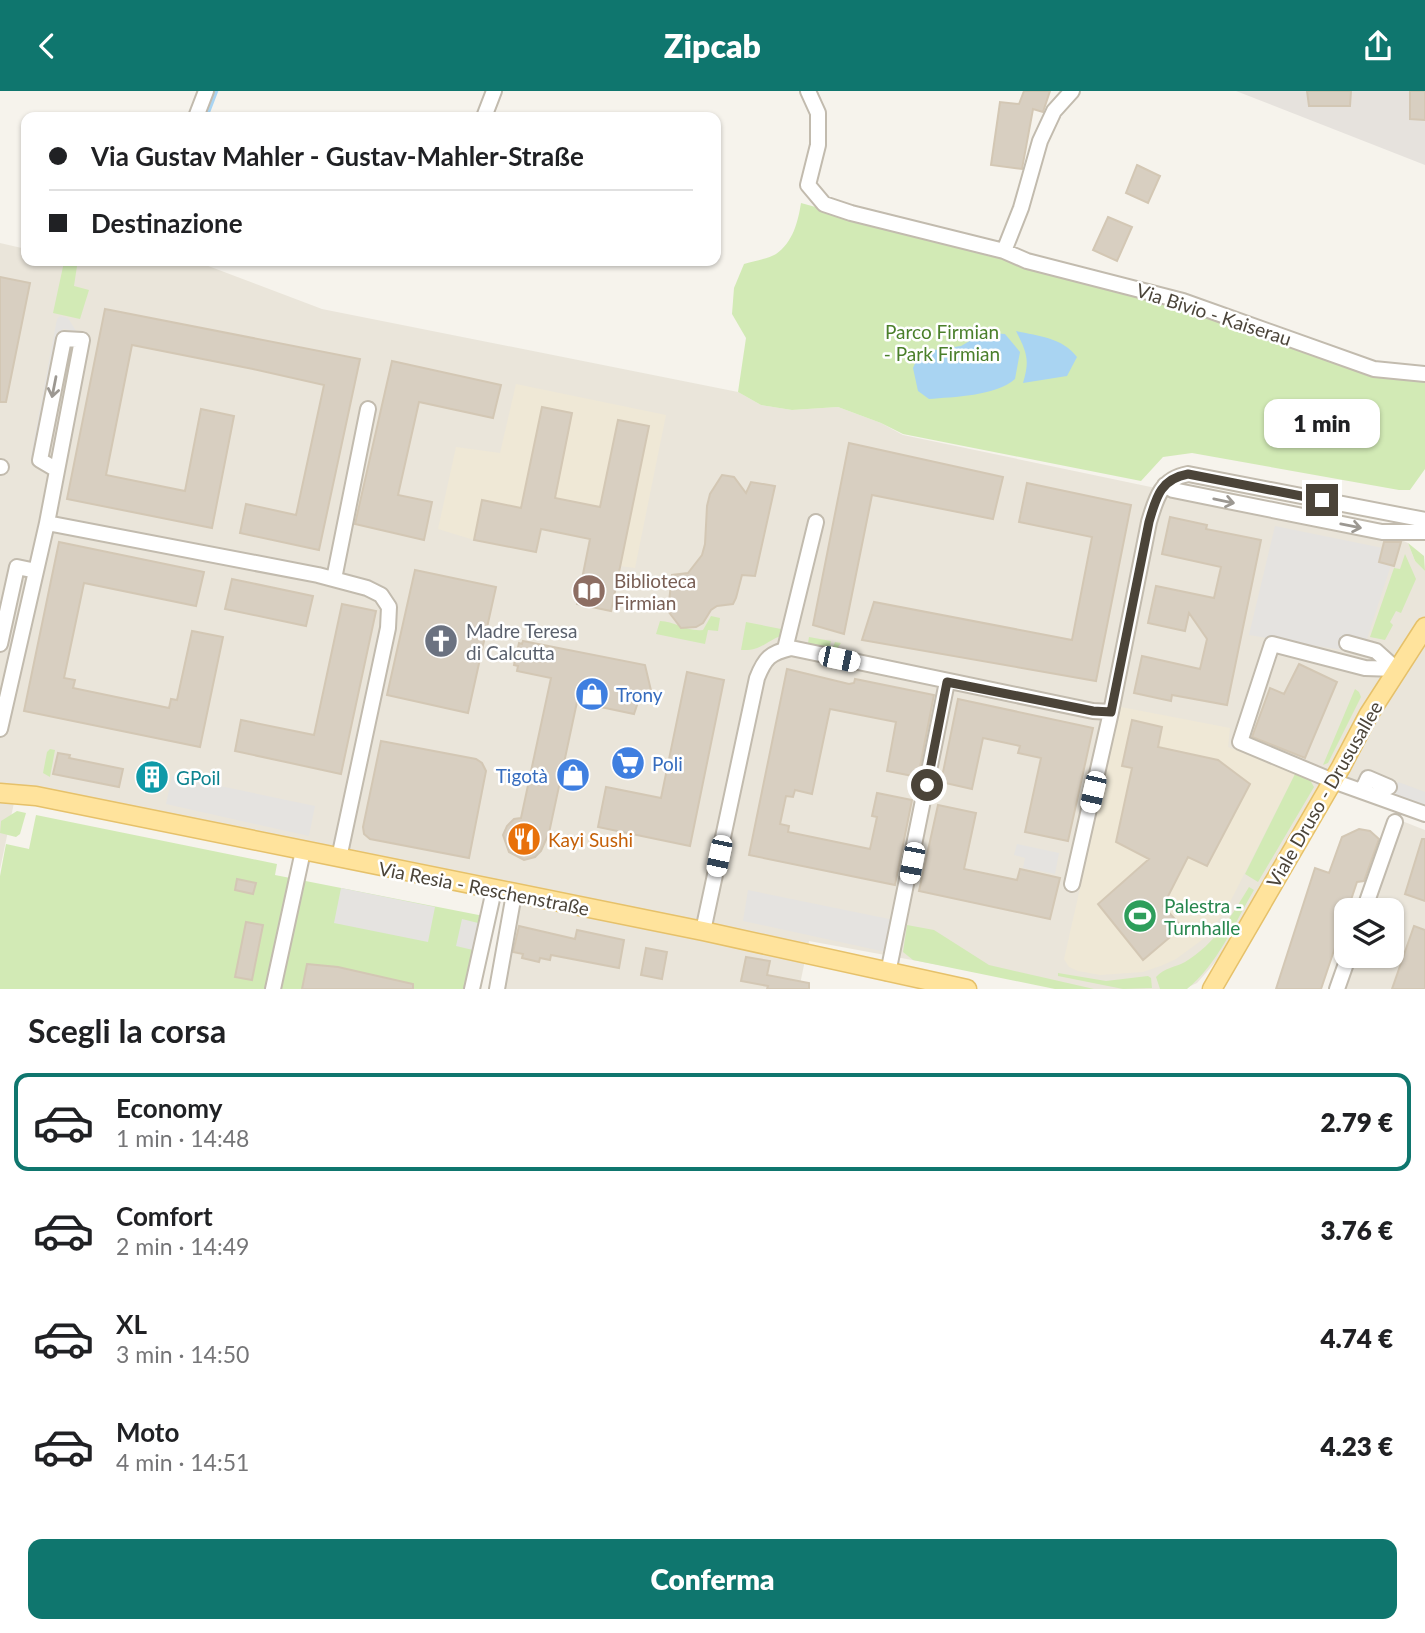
<!DOCTYPE html>
<html lang="it">
<meta charset="utf-8">
<style>
body{margin:0;font-family:Lato,sans-serif;background:#f6f6f6;color:#202124;height:100vh;display:flex;flex-direction:column;font-size:26px;white-space:nowrap}
*{box-sizing:border-box;margin:0}
p{font-size:23px;color:#757577}
.icon{flex:none;width:38px;height:38px;fill:none;stroke:currentColor;stroke-width:2;stroke-linecap:round;stroke-linejoin:round}
.map{position:relative;height:898px;overflow:hidden}
.details{display:flex;flex-direction:column;background:#fff;flex:1}
.details>*{flex:none}
.banner{position:absolute;left:21px;top:21px;width:700px;height:154px;border-radius:14px;box-shadow:0 2px 5px #0004;display:grid;align-content:center;height:154px;padding:0 28px;background:#fff}
.tools{position:absolute;left:1334px;top:807px;display:grid;gap:14px}
.tools a{display:grid;place-items:center;width:70px;height:70px;border-radius:14px;background:#fff;box-shadow:0 2px 5px #0004;font-size:35px}
.end{position:absolute;width:32px;height:32px;margin:-16px;border:9px solid #4b4439;background:#fff;box-shadow:0 0 0 4px #fff}
.from{border-radius:50%}
.bubble{position:absolute;height:49px;border-radius:14px;background:#fff;box-shadow:0 2px 5px #0004;font-size:23px;font-weight:800;line-height:49px;text-align:center}
.car{position:absolute;width:21px;height:42px;margin:-21px -10px;border-radius:9px;box-shadow:0 0 5px 2px #0007;background:linear-gradient(#fff 24%,#345 0 40%,#fff 0 76%,#345 0 86%,#fff 0)}
.banner b{display:flex;align-items:center;gap:24px;height:66px;font-size:26px}
.banner b+b{border-top:2px solid #e0e0e0}
.banner i{width:18px;height:18px;background:#202124}
ul{padding:0;list-style:none}
li{display:flex;align-items:center;gap:21px;height:98px;margin:0 14px 10px;padding:0 14px;border:4px solid transparent;border-radius:14px}
li div{flex:1}
li b{display:block;font-size:26px}
li em{font-style:normal;font-weight:800}
li.on{border-color:#0f766e}
li>.icon{width:63px;height:63px;stroke-width:1.5}
h2{padding:0 28px;font-size:32px;line-height:84px}
.action{display:flex;gap:14px;margin-top:auto;padding:14px 28px}
.action a{flex:1;height:80px;border-radius:14px;background:#0f766e;color:#fff;font-size:28px;font-weight:800;line-height:80px;text-align:center}
header{display:flex;justify-content:space-between;align-items:center;height:91px;padding:0 28px;background:#0f766e;color:#fff;font-size:32px;font-weight:800}
.map>svg:first-child{display:block}
</style>
<header><svg class="icon" aria-label="back" viewBox="0 0 24 24"><path d="M15 5l-7 7 7 7"/></svg>Zipcab<svg class="icon" aria-label="share" viewBox="0 0 24 24"><path d="M12 15V3M7 8l5-5 5 5M5 13v7h14v-7"/></svg></header>
<div class="map">
<svg width="1425" height="898" viewBox="0 0 1425 898">
<rect width="100%" height="100%" fill="#f6f3ec"/>
<!-- residential -->
<path fill="#eae5da" d="M0,152L26,158V170H195L322,218L738,301L761,314L792,319L838,316L881,332L903,344L1399,448L1408,452L1415,470L1425,480V731L1322,694L1226,859L1197,892L1184,898H1070L809,850L799,898H498L517,797L15,707L0,778Z
M1402,730L1425,739V898H1339L1352,865L1391,864V819H1369Z"/>
<!-- industrial -->
<path fill="#e6e2dd" d="M1236,0H1425V74Z"/>
<!-- education -->
<path fill="#efe8d6" d="M516,293L666,324L635,477L620,475L649,336L618,329L600,416L555,407L572,322L542,316L521,417L482,409L474,449L438,438L456,356L500,362Z
M1121,616L1230,637L1228,656L1295,683L1228,815L1206,846L1176,868L1163,874L1143,881L1100,884L1078,880L1069,876L1064,868Z"/>
<!-- green -->
<path fill="#d2eab5" d="M801,112C950,153 1099,193 1247,238C1307,255 1362,285 1425,290V378L1410,399H1399L1192,362L1163,366L1141,390L903,343L881,332L838,316L792,319L761,314L738,301L746,247L732,223L734,197L744,173C753,170 768,168 776,163C793,151 798,131 801,112Z
M64,171L77,175L74,195L89,199L80,228L53,222Z
M1408,452L1424,465L1425,480L1415,470Z
M1405,463L1416,488L1401,522L1396,520L1390,531L1393,534L1385,549L1370,546L1394,477L1400,478Z
M711,525L720,527L718,540L708,539L705,553L656,543L660,530C675,530 686,541 703,539Z
M746,531L786,539L783,544C764,551 762,560 741,559Z
M809,546L831,550L830,554L833,556L835,551L841,552L836,559L808,552Z
M1355,598L1359,601L1361,606L1328,672L1323,674Z
M50,658L55,659L50,686L43,682L47,661Z
M1295,683L1310,689L1314,696L1258,791L1245,783Z
M17,720L26,722L20,743L16,746L0,742L1,730Z
M36,724L277,773L275,784L494,827L480,898H0V785L6,753L29,758Z
M1249,796L1254,799C1234,833 1218,873 1187,898H1160L1156,886C1164,877 1176,876 1185,871C1215,853 1232,824 1249,796Z
M907,834L934,839L989,874L1094,898H1055L913,869L903,861Z
M1058,882L1106,890L1148,885L1151,887L1152,897L1123,898L1058,885Z"/>
<!-- parking -->
<path fill="#e5e3e0" d="M60,225L68,227L76,240L63,238L59,263L69,265L61,307L56,306L54,313L59,314L51,355L40,354L37,367L31,365L57,228Z
M1275,435L1383,457L1379,471L1391,474L1367,548L1347,544L1342,559L1249,544Z
M172,685L315,715L309,745L166,713Z
M1398,691L1425,701V716L1394,705Z
M1017,753L1059,762L1055,783L1023,777L1025,767L1014,764Z
M341,797L435,816L428,851L334,832Z
M748,799L894,829L886,861L743,830Z
M462,828L478,832L473,859L456,855Z"/>
<!-- water -->
<path fill="#a9d4f2" d="M1016,240C1039,245 1063,247 1077,266L1067,285L1023,292C1030,269 1027,262 1016,240Z
M992,242L1005,243L1020,261L1015,288C996,305 953,306 929,308L918,300L913,277L920,261L961,255L978,245Z"/>
<g fill="none" stroke-linecap="round" stroke-linejoin="round">
<!-- stream -->
<path stroke="#a9d4f2" stroke-width="4.5" d="M206,26L216,0"/>
</g>
<!-- building -->
<path fill="#d8cfc1" stroke="#d3c7b4" stroke-width="2" d="M1024,0H1050L1043,21L1033,18L1022,78L991,74L1000,11L1019,13Z
M1307,0H1351L1350,15H1309Z
M1410,0H1425V29L1410,28Z
M1137,74L1160,85L1148,112L1126,102Z
M1108,126L1132,136L1117,170L1093,159Z
M0,186L30,192L6,311H0Z
M105,218L360,268L319,459L240,442L246,413L296,424L324,294L253,278L132,254L106,384L185,400L201,318L234,325L212,437L67,408Z
M392,270L501,294L493,327L419,311L398,404L432,411L424,449L355,433Z
M542,316L572,322L555,407L600,416L618,329L649,335L611,520L577,513L590,448L541,438L536,461L474,449L482,409L521,417Z
M849,352L1003,386L993,428L872,404L844,543L813,534Z
M722,384L734,386L746,402L751,391L775,395L755,485L742,484L736,507L733,513L717,515L711,519L703,532L696,536L681,537L668,520L672,484L688,482L702,464L705,453L707,415L710,403Z
M1027,392L1131,414L1096,590L862,549L874,511L1072,549L1092,446L1019,431Z
M1170,426L1207,434L1206,438L1261,449L1227,614L1172,604L1171,610L1134,602L1142,565L1200,578L1207,548L1189,522L1185,540L1148,532L1156,495L1214,507L1221,476L1162,463Z
M59,451L204,481L196,515L84,492L64,587L75,589L73,597L169,617L171,608L177,609L192,540L223,546L200,656L24,620Z
M1384,451H1401L1394,475L1379,471Z
M415,479L496,496L468,622L387,604Z
M232,488L313,505L306,535L225,518Z
M342,513L376,520L341,683L235,660L241,629L314,644Z
M523,550L645,574L653,608L640,605L634,623L577,611L549,742L541,760L535,766L524,769L509,761L503,744L507,735L514,728L521,727L551,587L517,580L518,575L514,574L519,552L522,553Z
M1299,573L1337,591L1305,667L1252,646L1270,597L1284,603Z
M787,578L849,593L854,592L855,588L934,604L918,686L887,680L896,631L830,618L812,703L795,699L793,706L786,705L780,733L789,735L788,741L870,758L877,726L872,725L877,702L912,709L895,794L749,764Z
M687,581L724,589L690,755L598,736L606,696L661,707Z
M958,608L1093,637L1068,750L1025,741L1041,667L1018,662L1020,655L983,647L972,698L941,691Z
M1132,629L1162,636L1158,656L1218,669L1250,693L1207,775L1188,766L1163,815L1182,836L1143,869L1098,813L1149,768L1116,751L1132,677L1122,675Z
M381,650L476,668L482,672L486,680L469,767L370,748L364,743L363,736Z
M58,662L70,664L69,667L123,678L119,696L53,683Z
M143,677L164,681L162,695L140,691Z
M938,714L976,722L964,778L1017,789L1020,778L1060,787L1050,828L919,800Z
M1359,738L1370,740L1379,748L1364,790L1357,791L1321,898H1276L1315,777L1329,782L1342,746Z
M1422,748H1425V810L1405,803Z
M237,788L256,792L253,803L235,799Z
M246,831L263,834L252,889L235,886Z
M519,835L575,848L577,839L624,849L619,877L551,864L550,869L540,867L539,871L522,867L523,863L513,861Z
M1414,835L1425,839V898H1392Z
M646,857L667,861L662,888L641,884Z
M746,866L770,870L767,884L809,892V898H767L768,895L741,890Z
M307,873L338,876L413,893V898H302Z"/>
<g fill="none" stroke-linecap="round" stroke-linejoin="round">
<!-- minor casing -->
<g stroke="#c2bbae" stroke-width="18">
<path id="minor" d="M808,0L818,22V54L808,94L824,113L851,122L1004,160L1027,170L1183,210L1374,278L1425,283
M196,26L206,0
M484,26L494,0
M1004,160L1021,117L1040,50L1054,20L1072,0
M0,376H1
M1165,394L1173,399L1382,441H1425
M47,432L318,484L367,497L381,504L389,516L388,537L339,767
M334,488L368,318
M1347,552L1376,560L1396,578
M0,553L17,476L36,480
M785,558L816,431
M1396,578L1365,577L1272,553L1240,651L1333,690L1425,723
M0,638L47,432L82,249L64,248L40,369L57,379
M1362,700L1368,687L1389,696
M1072,793L1111,621
M1364,819L1395,731
M703,840L757,587C765,567 770,562 791,557L1093,620L1111,621L1149,431C1156,407 1161,388 1188,383L1425,429
M888,882L947,591
M273,898L303,760
M472,898L494,799
M497,898L514,803
M1337,898L1349,864"/>
</g>
<!-- major casing -->
<g stroke="#e6c16a" stroke-width="21">
<path id="major" d="M0,702L36,705L703,840L967,898
M1212,898L1341,676L1369,623L1425,536"/>
</g>
<!-- minor -->
<use href="#minor" stroke="#fff" stroke-width="14"/>
<!-- major -->
<use href="#major" stroke="#ffe39c" stroke-width="18"/>
</g>
<!-- one-way arrows -->
<defs><path id="oneway-shaft" d="M-6 0H5M1.5-3L5.5 0L1.5 3" fill="none" stroke-width="1.6" stroke-linecap="round" stroke-linejoin="round" transform="scale(1.75)"/></defs>
<g stroke="#9c9892">
<use href="#oneway-shaft" transform="translate(54 296) rotate(101)"/>
<use href="#oneway-shaft" transform="translate(1224 410) rotate(12)"/>
<use href="#oneway-shaft" transform="translate(1351 435) rotate(11)"/>
</g>
<g fill="none" stroke-linecap="round" stroke-linejoin="round">
<!-- route -->
<path stroke="#4b4439" stroke-width="9" d="M927,694L947,591L1093,620L1111,621L1149,431C1156,407 1160,388 1188,383L1322,409"/>
</g>
<!-- icons -->
<defs>
<g id="library-disc" transform="scale(1.75)"><circle r="9.5" fill="#8d6e63" stroke="#fff"/><path d="M-6-4Q-3-5.5-.7-3.5V5Q-3 3-6 4ZM6-4Q3-5.5 .7-3.5V5Q3 3 6 4Z" fill="#fff"/></g>
<g id="church-disc" transform="scale(1.75)"><circle r="9.5" fill="#6b7280" stroke="#fff"/><path d="M-1.2-6h2.4v3.5h3.3v2.4h-3.3V6h-2.4V-.1h-3.3v-2.4h3.3Z" fill="#fff"/></g>
<g id="shop-disc" transform="scale(1.75)"><circle r="9.5" fill="#3f7fe0" stroke="#fff"/><path d="M-5-2.5h2.3a2.7 3.5 0 0 1 5.4 0H5L5.5 6h-11ZM-1.5-2.5h3a1.5 2.3 0 0 0-3 0Z" fill="#fff"/></g>
<g id="supermarket-disc" transform="scale(1.75)"><circle r="9.5" fill="#3f7fe0" stroke="#fff"/><path d="M-6-5.5h2.5l.6 2H6L4.5 2H-2.5L-4.4-4H-6ZM-1.5 3.2a1.3 1.3 0 1 0 .1 0ZM3 3.2a1.3 1.3 0 1 0 .1 0Z" fill="#fff"/></g>
<g id="building-disc" transform="scale(1.75)"><circle r="9.5" fill="#0f9aa8" stroke="#fff"/><path d="M-4-6H4V6H1V3H-1V6H-4ZM-2.5-4.3h1.7v1.8h-1.7ZM.8-4.3h1.7v1.8H.8ZM-2.5-1h1.7V.8h-1.7ZM.8-1h1.7V.8H.8Z" fill="#fff"/></g>
<g id="restaurant-disc" transform="scale(1.75)"><circle r="9.5" fill="#e8710a" stroke="#fff"/><path d="M-5-6h1v4h1v-4h1v4h1v-4h1v5L-1.5 .5V6h-2V.5L-5-1ZM5-6V6H3V1.5H1.5Q1.5-4 5-6Z" fill="#fff"/></g>
<g id="stadium-disc" transform="scale(1.75)"><circle r="9.5" fill="#2e9e5b" stroke="#fff"/><path d="M0-5a6.5 5 0 1 0 0 10a6.5 5 0 1 0 0-10ZM-3.5-1.8h7v3.6h-7Z" fill="#fff"/></g>
</defs>
<g fill-rule="evenodd">
<use href="#library-disc" x="589" y="500"/>
<use href="#church-disc" x="441" y="550"/>
<use href="#shop-disc" x="592" y="603"/>
<use href="#supermarket-disc" x="628" y="672"/>
<use href="#shop-disc" x="573" y="684"/>
<use href="#building-disc" x="152" y="686"/>
<use href="#restaurant-disc" x="524" y="748"/>
<use href="#stadium-disc" x="1140" y="825"/>
</g>
<g text-anchor="middle" dominant-baseline="central" stroke-width="5" stroke-linejoin="round" paint-order="stroke">
<!-- street labels -->
<g font-size="19" fill="#4b4439" stroke="#fff">
<text transform="translate(1214 223) rotate(18)">Via Bivio - Kaiserau</text>
<text transform="translate(1324 703) rotate(-60)">Viale Druso - Drususallee</text>
<text transform="translate(484 797) rotate(11)">Via Resia - Reschenstraße</text>
</g>
<!-- park labels -->
<g font-size="19" fill="#4a7f2a" stroke="#fff">
<text x="942" y="240">Parco Firmian<tspan x="942" dy="22">- Park Firmian</tspan></text>
</g>
<!-- education labels -->
<g font-size="19" fill="#785e54" stroke="#fff" text-anchor="start">
<text x="614" y="489">Biblioteca<tspan x="614" dy="22">Firmian</tspan></text>
</g>
<!-- worship labels -->
<g font-size="19" fill="#5b616d" stroke="#fff" text-anchor="start">
<text x="466" y="539">Madre Teresa<tspan x="466" dy="22">di Calcutta</tspan></text>
</g>
<!-- shop labels -->
<g font-size="19" fill="#366cbe" stroke="#fff" text-anchor="start">
<text x="616" y="603">Trony</text>
<text x="652" y="672">Poli</text>
<text x="548" y="684" text-anchor="end">Tigotà</text>
</g>
<!-- culture labels -->
<g font-size="19" fill="#0d838f" stroke="#fff" text-anchor="start">
<text x="176" y="686">GPoil</text>
</g>
<!-- food labels -->
<g font-size="19" fill="#c56008" stroke="#fff" text-anchor="start">
<text x="548" y="748">Kayi Sushi</text>
</g>
<!-- leisure labels -->
<g font-size="19" fill="#27864d" stroke="#fff" text-anchor="start">
<text x="1164" y="814">Palestra -<tspan x="1164" dy="22">Turnhalle</tspan></text>
</g>
</g>
</svg>
<div class="tools">
<a><svg class="icon" aria-label="layers" viewBox="0 0 24 24"><path d="M12 4l9 5-9 5-9-5zM3 14l9 5 9-5"/></svg></a>
</div>
<i class="end from" style="left:927px;top:694px"></i>
<i class="end" style="left:1322px;top:409px"></i>
<div class="bubble" style="left:1264px;top:308px;width:116px">1 min</div>
<i class="car" style="left:839px;top:568px;rotate:102deg"></i>
<i class="car" style="left:1093px;top:701px;rotate:193deg"></i>
<i class="car" style="left:719px;top:765px;rotate:192deg"></i>
<i class="car" style="left:912px;top:772px;rotate:191deg"></i>
<div class="banner">
<b><i class="from"></i>Via Gustav Mahler - Gustav-Mahler-Straße</b>
<b><i></i>Destinazione</b>
</div>
</div>
<section class="details">
<h2>Scegli la corsa</h2>
<ul>
<li class="on"><svg class="icon" aria-label="car" viewBox="0 0 24 24"><path d="M5 17H2v-5l4-1 3-4h7l3 4 3 1v5h-3M9 17h6M6 11h13"/><circle cx="7" cy="17" r="2"/><circle cx="17" cy="17" r="2"/></svg><div><b>Economy</b><p>1 min · 14:48</p></div><em>2.79 €</em></li>
<li><svg class="icon" aria-label="car" viewBox="0 0 24 24"><path d="M5 17H2v-5l4-1 3-4h7l3 4 3 1v5h-3M9 17h6M6 11h13"/><circle cx="7" cy="17" r="2"/><circle cx="17" cy="17" r="2"/></svg><div><b>Comfort</b><p>2 min · 14:49</p></div><em>3.76 €</em></li>
<li><svg class="icon" aria-label="car" viewBox="0 0 24 24"><path d="M5 17H2v-5l4-1 3-4h7l3 4 3 1v5h-3M9 17h6M6 11h13"/><circle cx="7" cy="17" r="2"/><circle cx="17" cy="17" r="2"/></svg><div><b>XL</b><p>3 min · 14:50</p></div><em>4.74 €</em></li>
<li><svg class="icon" aria-label="car" viewBox="0 0 24 24"><path d="M5 17H2v-5l4-1 3-4h7l3 4 3 1v5h-3M9 17h6M6 11h13"/><circle cx="7" cy="17" r="2"/><circle cx="17" cy="17" r="2"/></svg><div><b>Moto</b><p>4 min · 14:51</p></div><em>4.23 €</em></li>
</ul>
<div class="action"><a>Conferma</a></div>
</section>
